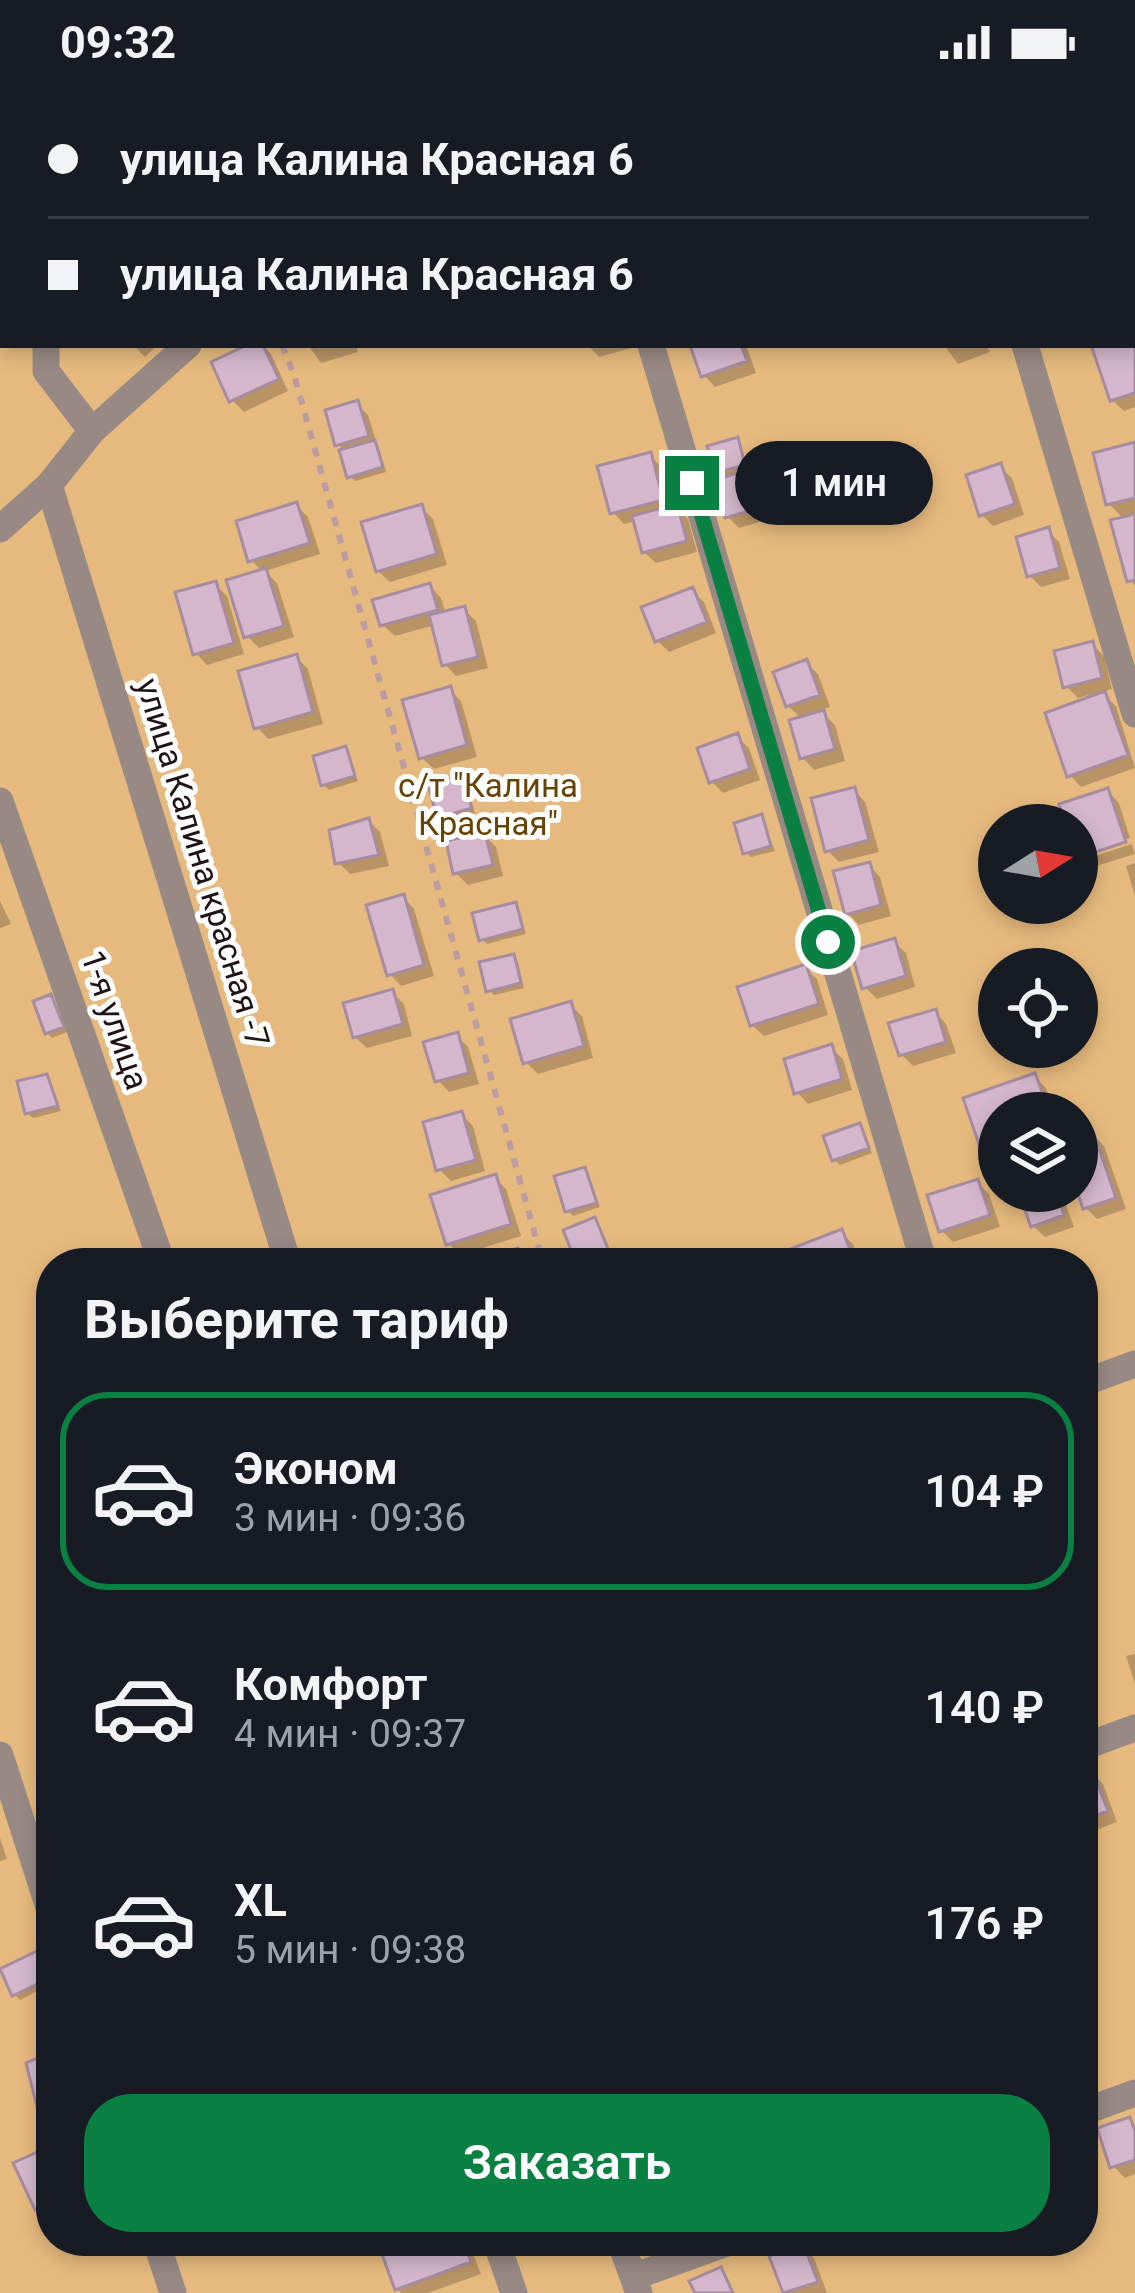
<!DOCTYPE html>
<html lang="ru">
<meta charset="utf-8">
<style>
body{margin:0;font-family:Roboto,sans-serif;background:#242831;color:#f1f3f6;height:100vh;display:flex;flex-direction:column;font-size:45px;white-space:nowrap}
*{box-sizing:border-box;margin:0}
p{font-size:39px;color:#9ea1a6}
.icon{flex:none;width:66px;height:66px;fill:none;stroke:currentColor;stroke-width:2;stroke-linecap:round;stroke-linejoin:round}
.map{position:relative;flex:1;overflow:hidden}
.sheet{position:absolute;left:36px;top:1164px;width:1062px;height:1008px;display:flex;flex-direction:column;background:#171b24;border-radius:48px;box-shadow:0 6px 18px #0003}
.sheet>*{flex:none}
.guide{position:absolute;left:0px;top:0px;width:1137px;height:264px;box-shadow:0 6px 18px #0003;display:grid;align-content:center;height:264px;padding:0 48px;background:#171b24}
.needle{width:78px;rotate:79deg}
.controls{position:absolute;left:978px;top:720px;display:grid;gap:24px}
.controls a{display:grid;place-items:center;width:120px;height:120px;border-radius:50%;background:#171b24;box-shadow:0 6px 18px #0003;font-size:60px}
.end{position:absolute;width:54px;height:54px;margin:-27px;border:15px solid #0b8043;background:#fff;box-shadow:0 0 0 6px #fff}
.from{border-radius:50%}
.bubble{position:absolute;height:84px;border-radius:42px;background:#171b24;box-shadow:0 6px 18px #0003;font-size:39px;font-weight:600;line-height:84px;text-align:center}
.guide b{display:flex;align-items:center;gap:42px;height:114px;font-size:45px}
.guide b+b{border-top:3px solid #363941}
.guide i{width:30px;height:30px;background:#f1f3f6}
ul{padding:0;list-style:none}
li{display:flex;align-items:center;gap:36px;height:198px;margin:0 24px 18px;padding:0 24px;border:6px solid transparent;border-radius:48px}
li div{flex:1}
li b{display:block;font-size:45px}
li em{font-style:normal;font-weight:600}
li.selected{border-color:#0b8043}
li>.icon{width:108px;height:108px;stroke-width:1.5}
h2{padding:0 48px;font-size:54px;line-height:144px}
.cta{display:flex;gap:24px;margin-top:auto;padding:24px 48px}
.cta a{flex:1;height:138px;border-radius:48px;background:#0b8043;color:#fff;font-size:48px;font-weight:600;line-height:138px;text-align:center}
.status{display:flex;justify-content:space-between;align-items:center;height:84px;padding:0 60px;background:#171b24;direction:ltr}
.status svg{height:33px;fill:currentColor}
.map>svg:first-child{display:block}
</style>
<div class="status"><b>09:32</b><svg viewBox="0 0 49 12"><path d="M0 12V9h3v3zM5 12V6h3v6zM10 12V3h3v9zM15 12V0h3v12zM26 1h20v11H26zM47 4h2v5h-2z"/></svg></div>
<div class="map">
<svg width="1135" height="2209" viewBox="0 0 1135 2209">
<rect width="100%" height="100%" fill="#fed7dc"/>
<!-- green -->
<path fill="#e6ba7e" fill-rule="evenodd" d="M0,0H1135V2209H0ZM3,3H1134V261H3ZM999,741H1077V819H999ZM999,885H1077V963H999ZM999,1029H1077V1107H999ZM51,1179H1083V2157H51Z"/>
<!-- shadow -->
<path fill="#0003" d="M609,0H654L645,3Z
M978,0H1059L1049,3Z
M1135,250V323L1124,327L1112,316L1101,261H1134Z
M133,261H157L145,273Z
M254,261H262L271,270L288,307L244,328L232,316Z
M308,261H356L358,268L321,279Z
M588,261H632V264L599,273Z
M693,261H746L756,289L715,303L704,291Z
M944,261H987L990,268L958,280Z
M357,320L368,331L386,388L355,397L350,392L345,368L338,360Z
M737,356L750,389L763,400L772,434L739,444L727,432L726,396L718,388Z
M1135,363V502L1130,496L1125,436L1109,420Z
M650,371L661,383L672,424L676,423L688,435L697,468L656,479L644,468L636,437L624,440L613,428Z
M1000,383L1012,394L1024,431L993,442L981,430Z
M296,421L308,433L320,470L265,487L277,499L294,553L259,564L247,552L263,488L251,476Z
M421,423L433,435L447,481L390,498L378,487Z
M1048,447L1059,458L1070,495L1041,503L1029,491Z
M215,500L227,512L244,570L207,581L196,569Z
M430,502L441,514L446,530L464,526L476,537L488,584L456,592L445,580L435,541L395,552L383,541Z
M692,507L704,518L716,549L669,568L657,556Z
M1092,560L1104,572L1112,605L1101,608L1116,622L1135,684L1081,703L1070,691L1093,615L1092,610L1078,614L1066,602Z
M297,574L308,585L323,640L268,655L257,643Z
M806,579L818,590L830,623L820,626L835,641L845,677L814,686L803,674L802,635L788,622Z
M450,606L461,617L477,673L434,685L422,674Z
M737,653L749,664L760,696L723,709L712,698Z
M345,665L358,697L329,706L324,701Z
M462,694L475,729L445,738L440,733Z
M854,706L865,718L879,768L839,778L827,766Z
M1108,707L1119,719L1130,754L1081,769V775L1077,767V741H1069Z
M761,734L775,767L751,773L746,768Z
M369,737L380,748L389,782L350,790L338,778Z
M484,751L496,763L503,792L468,801L456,789Z
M1132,760L1135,770L1090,784L1082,776Z
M1135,779V812L1126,782Z
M869,781L880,793L891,832L859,841L848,829Z
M403,813L414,825L434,892L401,902L390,890Z
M0,817L11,840L0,844Z
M515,821L526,850L487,860L482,855Z
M894,858L906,869L915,903L877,915L865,903Z
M513,873L518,878L524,904L494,911L489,906Z
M805,884L817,895L828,931L764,952L752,941Z
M392,908L404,920L412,952L367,964L355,953Z
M51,914L67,948L52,954L47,949Z
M570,921L582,932L593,974L538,990L526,978Z
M935,928L946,940L956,969L913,982L901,970Z
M457,952L468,963L479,1000L449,1008L438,996Z
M831,964L843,975L852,1006L808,1020L797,1008Z
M46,993L61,1027L33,1034L27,1029Z
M1035,993L1046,1004L1055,1029H999V1074L995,1075L983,1064L967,1016Z
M461,1030L473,1042L485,1087L451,1097L439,1085Z
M859,1042L872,1069L840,1081L835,1076Z
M1092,1050L1104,1062L1126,1125L1097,1135L1086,1124L1077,1099V1055Z
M584,1086L600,1123L573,1132L568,1127Z
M495,1094L506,1105L521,1152L460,1171L448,1159Z
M977,1098L989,1110L1000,1143L953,1158L941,1146Z
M1021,1107H1061L1074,1143L1045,1153L1033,1142Z
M594,1137L611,1170L581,1179L578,1176Z
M841,1149L853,1160L860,1179H798Z
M1135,1570V1600L1126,1572Z
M51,1661V1686L42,1665Z
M1091,1688L1103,1700L1117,1738L1083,1751V1691Z
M0,1754L7,1775L0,1777Z
M37,1871L51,1900L20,1916L15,1911Z
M51,1971V2032L40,2021Z
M1130,2037L1135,2042V2090L1125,2094L1113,2082Z
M51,2065V2135L49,2136L37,2124Z
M402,2157H468L481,2190L428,2209H402L397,2205Z
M802,2162L814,2174L827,2209H786L773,2173Z"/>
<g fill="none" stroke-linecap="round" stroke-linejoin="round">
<!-- stream -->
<path stroke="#9378ae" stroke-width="10" d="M81,3L85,0
M0,59L3,57"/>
</g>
<!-- building -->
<path fill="#d4b7cc" stroke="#a78b9f" stroke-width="3" d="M1135,246V309L1110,317L1091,261H1134Z
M247,261H263L279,295L229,318L211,278Z
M690,261H741L747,277L701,293Z
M358,316L369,352L335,362L325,326Z
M738,353L745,381L715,389L707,362Z
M375,356L383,383L347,394L339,366Z
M1135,358V414L1106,421L1093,369Z
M651,368L663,416L610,430L597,382Z
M1001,379L1015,420L979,432L966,391Z
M752,385L763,423L725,434L714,396Z
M297,418L310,459L248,478L236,437Z
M422,420L437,470L376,488L361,438Z
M677,420L687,457L642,469L632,432Z
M1135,430V496L1127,498L1110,436Z
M1049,443L1060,484L1027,493L1016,453Z
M266,484L284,542L244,554L226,496Z
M216,497L234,559L193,571L175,508Z
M430,499L438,526L380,542L372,516Z
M693,503L707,538L655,558L641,523Z
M465,522L478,573L442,582L429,531Z
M1093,557L1102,594L1063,604L1054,567Z
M297,570L313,628L254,645L238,587Z
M807,575L820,611L786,623L773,588Z
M451,602L467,661L419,675L402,616Z
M1105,607L1128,671L1067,693L1045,629Z
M824,626L835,665L800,675L789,636Z
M738,649L750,685L709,699L697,664Z
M346,662L355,692L321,702L313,672Z
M463,691L472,724L437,734L428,700Z
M855,703L869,756L825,768L811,714Z
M1108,704L1126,758L1077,774V741H1065L1059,720Z
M762,730L771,762L743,770L734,739Z
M369,734L379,771L335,780L329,746Z
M485,748L493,781L453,790L446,757Z
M870,778L881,821L845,831L833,787Z
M404,810L424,881L387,892L366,821Z
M516,818L523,845L479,857L472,829Z
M895,854L906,892L862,905L851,867Z
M514,870L521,899L486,908L479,878Z
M806,880L819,920L750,942L737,903Z
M393,905L403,940L353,954L343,919Z
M51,910L64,943L45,950L33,917Z
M571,917L584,962L523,980L510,935Z
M936,925L946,958L899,972L888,939Z
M458,948L469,989L435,998L423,958Z
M832,960L842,995L794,1010L784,975Z
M1035,989L1050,1029H999V1059L981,1066L963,1014Z
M47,990L58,1022L25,1030L17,997Z
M462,1027L476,1076L436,1087L423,1038Z
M860,1039L869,1064L832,1077L823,1052Z
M1093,1047L1116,1114L1083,1125L1077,1107V1052Z
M585,1083L597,1119L565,1128L554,1092Z
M496,1090L511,1140L446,1161L430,1111Z
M978,1095L990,1131L939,1148L927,1111Z
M1018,1107H1056L1064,1131L1031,1143Z
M595,1133L608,1165L576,1178L563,1146Z
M842,1145L855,1179H795L790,1165Z
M518,1164L523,1179H479L478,1177Z
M1092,1685L1108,1727L1083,1736V1688Z
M37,1867L50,1894L12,1912L0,1885Z
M51,1968V2017L37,2023L26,1979Z
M1130,2033L1135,2047V2076L1110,2084L1097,2044Z
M51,2062V2118L35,2126L13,2079Z
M393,2157H463L471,2178L395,2206L379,2162Z
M803,2159L818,2198L783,2209L769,2172Z
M721,2183L733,2209H695L689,2197Z"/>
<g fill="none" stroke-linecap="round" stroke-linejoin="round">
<!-- path -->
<path stroke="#bb9ca0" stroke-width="6" stroke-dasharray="9 9" stroke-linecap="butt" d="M19,0L21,3
M282,261L294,291L543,1179"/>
<!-- minor -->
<path stroke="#988984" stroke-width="27" d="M574,0L575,3
M947,0L948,3
M397,3L399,0
M46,261V287L92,347
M651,261L924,1179
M1025,261L1135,630
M49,401L288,1179
M0,445L49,401L92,347L188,261
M0,717L162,1179
M1083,1299L1135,1280
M1083,1663L1135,1644
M0,1671L51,1830
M1083,2028L1135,2009
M156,2157L173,2209
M496,2157L514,2209
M620,2157L639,2209
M633,2193L732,2157"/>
</g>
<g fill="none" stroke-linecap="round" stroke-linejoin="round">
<!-- route -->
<path stroke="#0b8043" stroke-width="15" d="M692,399L828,858"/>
</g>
<g text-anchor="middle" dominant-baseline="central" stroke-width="10" stroke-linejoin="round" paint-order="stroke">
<!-- park labels -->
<g font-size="33" fill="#674405" stroke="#fff">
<text x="488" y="701">с/т "Калина<tspan x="488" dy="38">Красная"</tspan></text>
</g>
<!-- street labels -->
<g font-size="33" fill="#201315" stroke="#fff">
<text transform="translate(203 779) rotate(73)">улица Калина красная -7</text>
<text transform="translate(115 936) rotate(71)">1-я улица</text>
</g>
</g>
</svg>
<div class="controls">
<a><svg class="needle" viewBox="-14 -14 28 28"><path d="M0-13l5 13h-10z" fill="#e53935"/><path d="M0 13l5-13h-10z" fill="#9ea1a6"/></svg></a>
<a><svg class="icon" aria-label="locate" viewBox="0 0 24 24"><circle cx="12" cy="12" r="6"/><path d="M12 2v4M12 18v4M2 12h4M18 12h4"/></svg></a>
<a><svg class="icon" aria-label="layers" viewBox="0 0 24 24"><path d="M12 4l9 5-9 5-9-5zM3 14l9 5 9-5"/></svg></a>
</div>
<i class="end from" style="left:828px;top:858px"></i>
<i class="end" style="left:692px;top:399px"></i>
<div class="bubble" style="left:735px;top:357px;width:198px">1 мин</div>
<div class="guide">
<b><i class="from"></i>улица Калина Красная 6</b>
<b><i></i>улица Калина Красная 6</b>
</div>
<section class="sheet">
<h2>Выберите тариф</h2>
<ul>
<li class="selected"><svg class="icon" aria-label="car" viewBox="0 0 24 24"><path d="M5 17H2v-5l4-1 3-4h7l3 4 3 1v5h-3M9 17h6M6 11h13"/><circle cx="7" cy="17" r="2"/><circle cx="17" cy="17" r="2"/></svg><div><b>Эконом</b><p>3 мин · 09:36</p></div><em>104 ₽</em></li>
<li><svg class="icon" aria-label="car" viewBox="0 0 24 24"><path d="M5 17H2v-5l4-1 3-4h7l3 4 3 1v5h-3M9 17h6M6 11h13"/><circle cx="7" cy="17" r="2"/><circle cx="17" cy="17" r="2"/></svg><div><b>Комфорт</b><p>4 мин · 09:37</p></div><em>140 ₽</em></li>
<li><svg class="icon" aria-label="car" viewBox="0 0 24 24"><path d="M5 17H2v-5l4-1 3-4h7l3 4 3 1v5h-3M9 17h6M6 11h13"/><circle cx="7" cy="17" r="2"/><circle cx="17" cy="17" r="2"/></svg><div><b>XL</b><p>5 мин · 09:38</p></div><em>176 ₽</em></li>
</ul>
<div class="cta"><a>Заказать</a></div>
</section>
</div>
